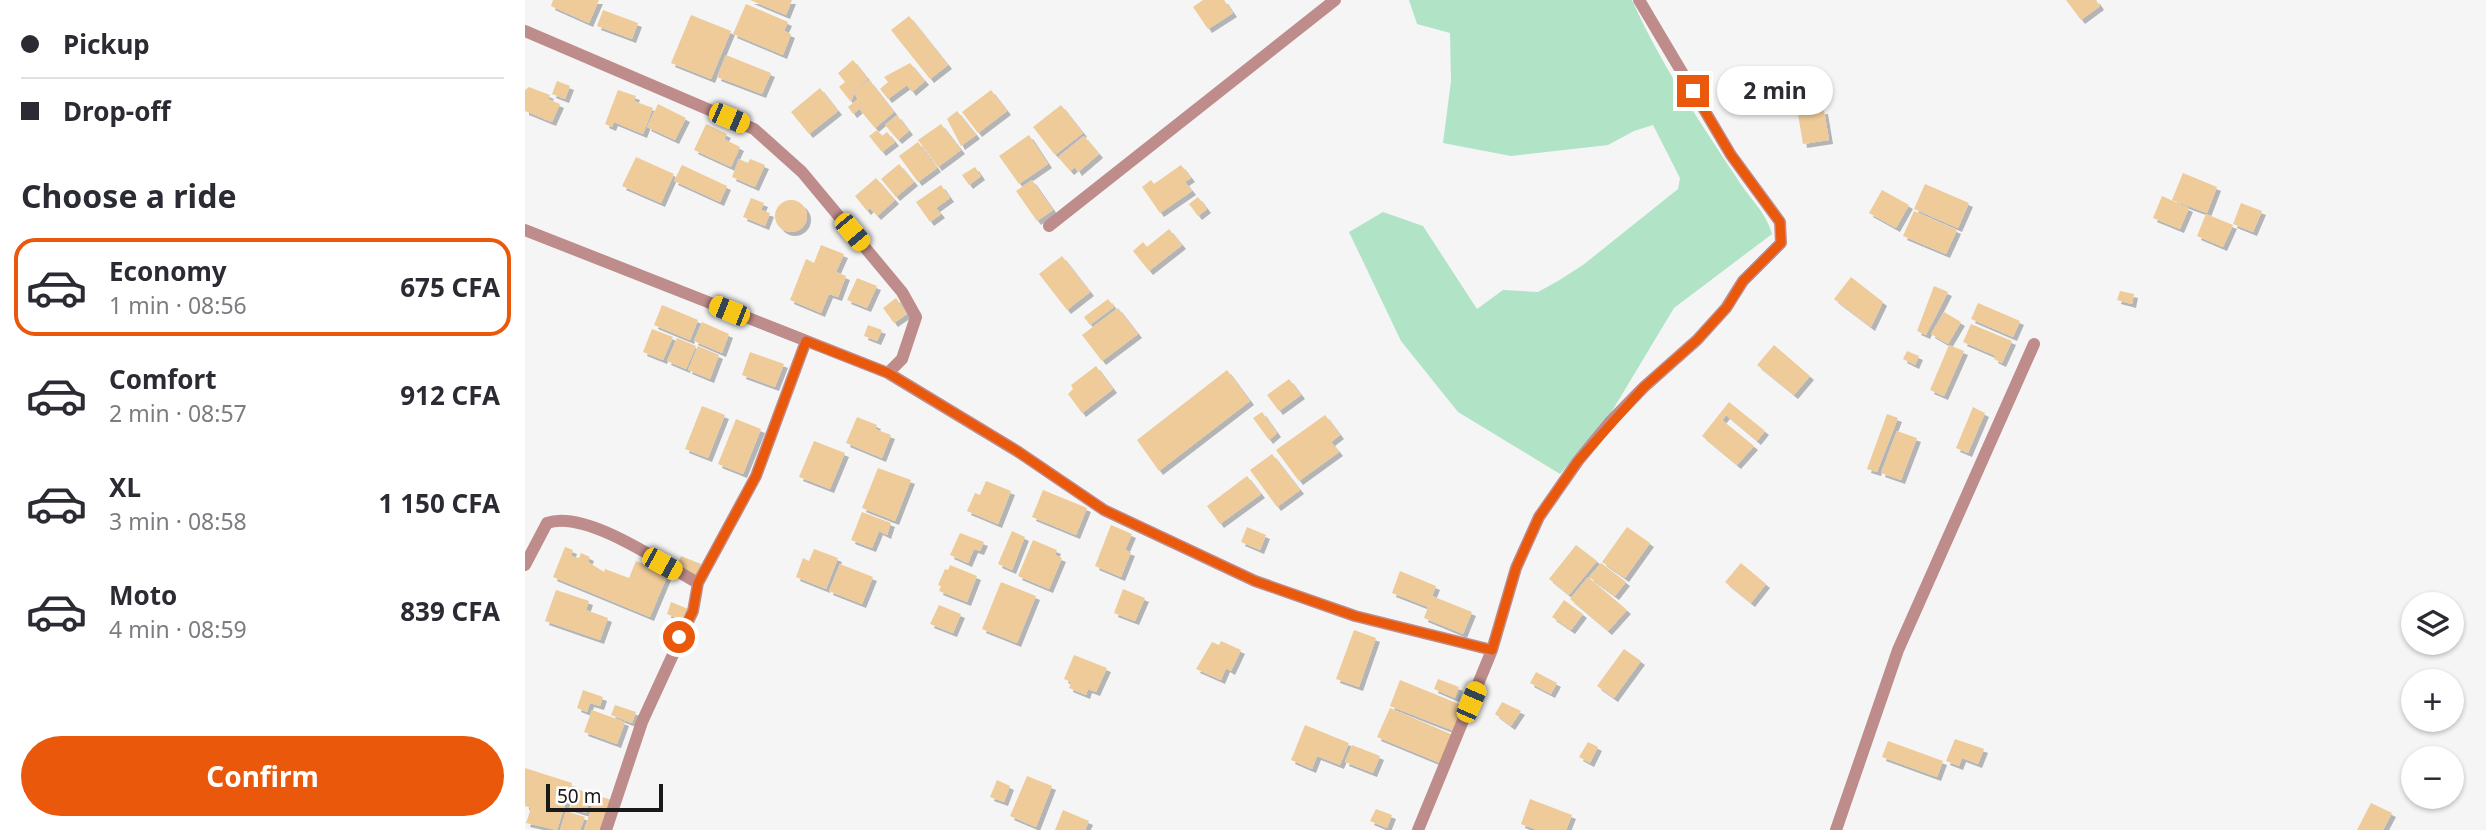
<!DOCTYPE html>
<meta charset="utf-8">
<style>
body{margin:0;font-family:"Noto Sans",sans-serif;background:#f2f2f3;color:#2b2b33;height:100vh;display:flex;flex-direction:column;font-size:26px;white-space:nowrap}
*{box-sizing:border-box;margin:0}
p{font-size:23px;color:#7c7c81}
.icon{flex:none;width:38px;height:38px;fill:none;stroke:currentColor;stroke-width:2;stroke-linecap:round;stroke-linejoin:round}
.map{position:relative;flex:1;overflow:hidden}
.sheet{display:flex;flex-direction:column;background:#fff;width:525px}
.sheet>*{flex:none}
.top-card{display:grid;align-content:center;height:154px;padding:0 21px;background:#fff}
.controls{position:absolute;left:1876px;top:592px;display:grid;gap:14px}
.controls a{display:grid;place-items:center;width:63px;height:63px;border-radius:50%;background:#fff;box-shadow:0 2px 5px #0004;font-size:35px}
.scale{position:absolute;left:21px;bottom:18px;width:117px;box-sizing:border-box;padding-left:7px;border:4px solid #191919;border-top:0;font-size:19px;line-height:24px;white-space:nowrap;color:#191919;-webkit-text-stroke:5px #fff;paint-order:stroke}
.end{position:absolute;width:32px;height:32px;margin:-16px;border:9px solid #ea580c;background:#fff;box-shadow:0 0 0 4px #fff}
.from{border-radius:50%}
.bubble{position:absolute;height:49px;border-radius:24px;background:#fff;box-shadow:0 2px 5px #0004;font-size:23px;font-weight:700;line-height:49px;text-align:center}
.car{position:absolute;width:21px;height:42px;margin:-21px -10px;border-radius:9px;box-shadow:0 0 5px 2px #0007;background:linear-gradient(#f5c518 24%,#345 0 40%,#f5c518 0 76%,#345 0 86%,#f5c518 0)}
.top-card b{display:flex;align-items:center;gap:24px;height:66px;font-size:26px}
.top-card b+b{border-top:2px solid #e1e1e2}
.top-card i{width:18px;height:18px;background:#2b2b33}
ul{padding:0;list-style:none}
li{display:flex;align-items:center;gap:21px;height:98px;margin:0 14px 10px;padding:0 7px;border:4px solid transparent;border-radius:21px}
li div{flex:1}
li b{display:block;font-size:26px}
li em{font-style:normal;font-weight:700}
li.on{border-color:#ea580c}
li>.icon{width:63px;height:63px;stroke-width:1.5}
h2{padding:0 21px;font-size:32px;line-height:84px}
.cta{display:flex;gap:14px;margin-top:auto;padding:14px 21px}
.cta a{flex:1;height:80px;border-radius:42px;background:#ea580c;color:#fff;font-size:28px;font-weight:700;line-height:80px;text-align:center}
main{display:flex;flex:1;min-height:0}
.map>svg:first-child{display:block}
</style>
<main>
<section class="sheet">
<div class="top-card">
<b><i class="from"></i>Pickup</b>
<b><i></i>Drop-off</b>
</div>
<h2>Choose a ride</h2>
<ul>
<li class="on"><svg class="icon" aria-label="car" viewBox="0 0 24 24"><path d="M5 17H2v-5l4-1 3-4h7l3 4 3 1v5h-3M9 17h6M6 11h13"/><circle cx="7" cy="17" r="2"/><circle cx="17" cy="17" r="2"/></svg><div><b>Economy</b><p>1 min · 08:56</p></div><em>675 CFA</em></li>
<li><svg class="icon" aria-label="car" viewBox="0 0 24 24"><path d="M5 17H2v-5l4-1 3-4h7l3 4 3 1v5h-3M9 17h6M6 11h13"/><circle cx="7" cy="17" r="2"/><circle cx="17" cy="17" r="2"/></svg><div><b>Comfort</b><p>2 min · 08:57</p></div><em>912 CFA</em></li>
<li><svg class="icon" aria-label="car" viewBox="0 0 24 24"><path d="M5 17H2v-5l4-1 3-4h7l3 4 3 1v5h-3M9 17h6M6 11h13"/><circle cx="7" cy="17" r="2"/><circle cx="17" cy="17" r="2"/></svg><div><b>XL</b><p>3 min · 08:58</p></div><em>1 150 CFA</em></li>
<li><svg class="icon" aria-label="car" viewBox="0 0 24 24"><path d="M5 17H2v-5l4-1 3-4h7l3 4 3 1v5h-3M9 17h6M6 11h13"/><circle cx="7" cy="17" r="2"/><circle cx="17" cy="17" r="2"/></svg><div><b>Moto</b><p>4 min · 08:59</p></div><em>839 CFA</em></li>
</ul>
<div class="cta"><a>Confirm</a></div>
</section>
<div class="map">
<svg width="1961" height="830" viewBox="0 0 1961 830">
<defs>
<filter id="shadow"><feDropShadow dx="4" dy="4" stdDeviation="0" flood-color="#0004"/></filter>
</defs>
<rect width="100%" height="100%" fill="#f5f5f6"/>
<!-- green -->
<path fill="#b1e3c6" d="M884,0H1107C1135,63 1175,122 1213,180C1225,199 1241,212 1247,234L1149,308L1081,421L1035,474L933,412L876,341L824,232L858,212L898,226L952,309L978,290L1013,292L1033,281L1058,265L1153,189L1155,178L1128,125L1109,131L1083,145L986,156L918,143L926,81L925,33L892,24Z"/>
<!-- building -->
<path fill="#eecb98" filter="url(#shadow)" d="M28,0H74L64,23L26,6Z
M225,0H267L261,15Z
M678,0H699L708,13L683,29L668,7Z
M1541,0H1571L1575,6L1556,20Z
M221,4L263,22L259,31L266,34L258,55L208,34Z
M78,10L113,23L107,39L72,26Z
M166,15L206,31L186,79L146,63Z
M384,16L423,65L405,79L366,30Z
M201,55L246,73L237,94L192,77Z
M328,60L343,79L327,92L329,94L326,102L314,87L320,82L313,73Z
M385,63L400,81L387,92L382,85L363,99L355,89L363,82L359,77Z
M344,80L369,112L350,128L335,110L342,103L328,114L323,107L333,99L328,92Z
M32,81L45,86L40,99L27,94Z
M4,87L25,95L23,99L35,104L27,122L0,111V90Z
M295,88L313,111L284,134L266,112Z
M93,90L111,96L109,101L128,108L118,134L89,122L87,127L80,124Z
M466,90L482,111L453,133L437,112Z
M133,104L161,118L150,140L122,127Z
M536,105L558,133L530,155L508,127Z
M1299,110L1304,140L1278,144L1273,114Z
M432,111L451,135L436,146L422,119Z
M372,115L384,131L373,140L360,125Z
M181,124L202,134L199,139L215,147L206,167L169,150Z
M416,124L436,150L413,167L393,140Z
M352,130L357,136L362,132L370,142L357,152L344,136Z
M504,135L523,164L494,184L474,156Z
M559,136L574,154L553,172L550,167L545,171L533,157Z
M393,142L412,168L393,182L374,156Z
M111,157L149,174L136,203L97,186Z
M214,159L223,163L225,159L240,165L230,187L207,177Z
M374,164L389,182L371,197L356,179Z
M157,165L202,186L195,202L149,181Z
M656,165L666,178L660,182L667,191L635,213L617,187L626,180L629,184Z
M450,167L456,176L444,185L437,175Z
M1658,173L1692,187L1682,213L1647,200Z
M351,178L370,200L352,216L345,208L342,211L330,196Z
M507,180L528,210L512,221L491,191Z
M1400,184L1444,203L1433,228L1389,209Z
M416,185L425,198L411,208L416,214L405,222L391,202Z
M1357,190L1384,205L1371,228L1344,213Z
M1637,196L1664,208L1655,229L1628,218Z
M673,197L682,209L673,216L664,204Z
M226,198L239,203L236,210L245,213L240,226L218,217Z
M250 216a16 16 0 1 1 32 0a16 16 0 1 1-32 0Z
M1716,203L1737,211L1728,232L1708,224Z
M1389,211L1432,230L1421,254L1378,236Z
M1681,214L1708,225L1698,247L1672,236Z
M644,229L657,245L624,271L608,251L618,242L622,247Z
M296,245L319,254L311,272L321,276L313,297L304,294L296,313L265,300L281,259L289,263Z
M537,256L565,292L542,310L514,274Z
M1326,277L1358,302L1346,327L1309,299Z
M332,278L352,286L342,308L322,300Z
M1409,286L1423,292L1401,335L1392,331Z
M1595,291L1609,294L1607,304L1592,300Z
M371,298L382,314L369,323L358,308Z
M583,299L589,307L565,325L559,317Z
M1453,303L1495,321L1488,337L1446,319Z
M137,305L173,320L165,340L129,325Z
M593,308L613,334L577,361L557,335Z
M1419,312L1436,322L1423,344L1406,334Z
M177,322L204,334L197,353L169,341Z
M1446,324L1487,341L1477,363L1469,359L1471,356L1438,342Z
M343,325L357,330L352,341L339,336Z
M127,329L148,337L138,360L118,352Z
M152,338L171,346L161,369L142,361Z
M1249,345L1285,376L1269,395L1232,365Z
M1424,345L1439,351L1419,396L1405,390Z
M173,346L194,355L185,379L163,370Z
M1382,351L1394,356L1390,365L1378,359Z
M225,352L259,364L250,387L217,375Z
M571,366L588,389L557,413L543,394L548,389L546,385Z
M702,370L725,401L634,471L612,440Z
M764,379L776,395L754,411L742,395Z
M1204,402L1240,431L1232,441L1201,415L1197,420L1229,446L1212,465L1177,436Z
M177,406L200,415L183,458L160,449Z
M1448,407L1460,413L1443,453L1431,448Z
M737,412L752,433L744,440L728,418Z
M1362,414L1373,418L1352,472L1342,469Z
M800,415L815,435L806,442L814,452L774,481L751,450Z
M332,417L352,425L350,429L366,435L357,458L321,443Z
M211,419L236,429L218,474L193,464Z
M1372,431L1392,438L1376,480L1356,473Z
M289,441L320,453L305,489L274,477Z
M747,454L775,490L752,507L725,470Z
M353,468L386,480L370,521L337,508Z
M722,476L736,494L695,524L682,506Z
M461,481L486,491L473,524L442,511L450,493L455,495Z
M518,490L562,508L551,535L507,517Z
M337,512L366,523L362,535L354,531L347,548L326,540Z
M586,525L607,534L600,550L606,552L596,577L570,566Z
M722,527L741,535L735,550L716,542Z
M1102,527L1125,543L1100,578L1077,562Z
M487,531L500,537L487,570L473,564Z
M435,533L459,542L455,551L449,549L443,563L425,555Z
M508,540L532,550L530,555L537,558L524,589L493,576Z
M1051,545L1072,561L1044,595L1024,579Z
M40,547L48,550L46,556L54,558L56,553L65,557L63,562L79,572L80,569L104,578L111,561L143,574L125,617L28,577Z
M289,549L313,558L301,589L271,577L278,558L284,561Z
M156,556L176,564L170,577L151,569Z
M1076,563L1101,582L1090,596L1064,577Z
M1216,563L1241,584L1226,603L1200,582Z
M315,564L348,577L337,604L304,591Z
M425,565L452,576L442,602L414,591L416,586L413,585L420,569L423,570Z
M875,571L911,586L907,596L947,612L938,634L899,618L903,607L867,593Z
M1063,577L1102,610L1083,631L1045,599Z
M476,582L511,596L492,643L457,629Z
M598,589L620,598L610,621L589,613Z
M31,590L64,601L61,610L83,618L75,640L20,621Z
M1039,600L1058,614L1046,630L1027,617Z
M146,602L166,610L162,622L142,614Z
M414,605L436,614L428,633L405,624Z
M829,630L851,638L834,687L811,679Z
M696,641L716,650L706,671L701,668L696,680L671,669L687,642L694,645Z
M1099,649L1116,661L1089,698L1072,686Z
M549,655L582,668L571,692L563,689L561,695L544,688L546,682L539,679Z
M1011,672L1032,683L1026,694L1005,683Z
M913,679L934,687L930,698L909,689Z
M875,680L939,706L929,731L865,706Z
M58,690L78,697L75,706L65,703L62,712L52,708Z
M977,702L996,711L986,726L970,714Z
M90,705L111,712L107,723L86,715Z
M865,708L928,735L915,763L852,737Z
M67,710L100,722L92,744L59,732Z
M780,725L824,743L815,765L792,756L787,769L766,760Z
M1430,739L1459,749L1453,764L1437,758L1434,766L1421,761Z
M1363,741L1418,761L1412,777L1357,757Z
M1063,742L1073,747L1065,763L1054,757Z
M827,745L855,756L848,773L820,762Z
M0,768L47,783L32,830L1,823L6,808L0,806Z
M502,776L527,786L511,827L485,816Z
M472,780L485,786L479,802L465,797Z
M51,789L87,800L84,811L63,805L61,813L45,808Z
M1005,799L1047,815L1041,830H1012L996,824Z
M1846,803L1867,813L1858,830H1832Z
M67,807L81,812L75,830H59Z
M851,809L867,815L862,828L845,821Z
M538,810L564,821L560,830H530Z
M41,811L60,817L55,830H35Z"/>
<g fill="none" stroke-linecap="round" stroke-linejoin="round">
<!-- minor -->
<path stroke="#be8c8b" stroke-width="12" d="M0,31L229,129L277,172L377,292L391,317L377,359L363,373
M524,226L810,0
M0,230L363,373L492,451L579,510L730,581L830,616L967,650
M0,565L22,523C61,509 138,564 173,583
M81,830L117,722L168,611L173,583L231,476L281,341
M893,830L967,650L991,568L1014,517L1053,461L1085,422L1119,387L1172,340L1201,308L1218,281L1256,243L1255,222L1206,155L1114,0
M1311,830L1373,650L1509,344"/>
</g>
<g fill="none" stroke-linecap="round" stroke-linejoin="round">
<!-- route -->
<path stroke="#ea580c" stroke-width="9" d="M154,637L168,611L173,583L231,476L281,341L363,373L492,451L579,510L730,581L830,616L967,650L991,568L1014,517L1053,461L1119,387L1172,340L1202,307L1218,281L1256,243L1255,222L1206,155L1168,91"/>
</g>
</svg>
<div class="controls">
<a><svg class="icon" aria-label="layers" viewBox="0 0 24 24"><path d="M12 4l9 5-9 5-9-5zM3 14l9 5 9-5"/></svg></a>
<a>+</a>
<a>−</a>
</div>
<div class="scale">50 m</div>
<i class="end from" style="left:154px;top:637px"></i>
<i class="end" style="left:1168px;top:91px"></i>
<div class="bubble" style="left:1192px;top:66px;width:116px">2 min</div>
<i class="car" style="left:204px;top:118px;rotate:113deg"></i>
<i class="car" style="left:327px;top:232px;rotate:140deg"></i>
<i class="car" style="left:204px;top:311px;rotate:292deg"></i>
<i class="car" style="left:137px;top:564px;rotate:119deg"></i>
<i class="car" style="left:946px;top:702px;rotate:23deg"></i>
</div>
</main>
